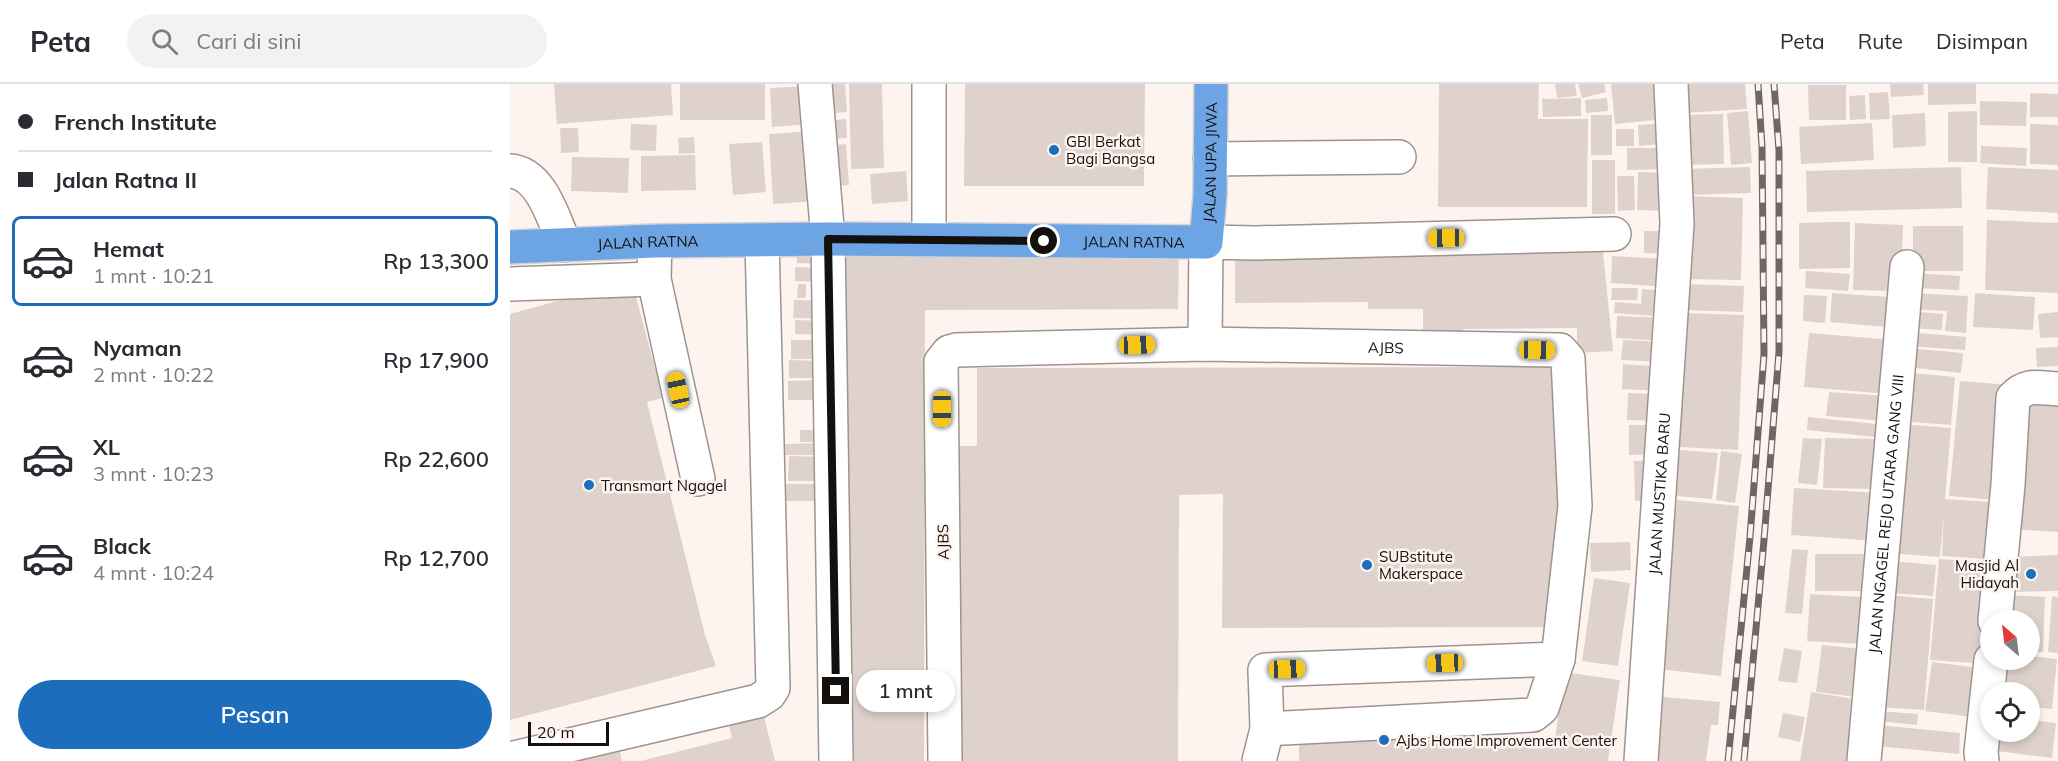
<!DOCTYPE html>
<html lang="id">
<meta charset="utf-8">
<style>
body{margin:0;font-family:Mulish,sans-serif;background:#f2f2f3;color:#2b2b33;height:100vh;display:flex;flex-direction:column;font-size:22px;white-space:nowrap}
*{box-sizing:border-box;margin:0}
p{font-size:20px;color:#7c7c81}
.icon{flex:none;width:33px;height:33px;fill:none;stroke:currentColor;stroke-width:2;stroke-linecap:round;stroke-linejoin:round}
.map{position:relative;flex:1;overflow:hidden}
.sheet{display:flex;flex-direction:column;background:#fff;width:510px}
.sheet>*{flex:none}
.guide{display:grid;align-content:center;height:132px;padding:0 18px;background:#fff}
.needle{width:39px;rotate:332deg}
.controls{position:absolute;left:1470px;top:526px;display:grid;gap:12px}
.controls a{display:grid;place-items:center;width:60px;height:60px;border-radius:50%;background:#fff;box-shadow:0 3px 9px #0003;font-size:30px}
.scale{position:absolute;left:18px;bottom:15px;width:81px;box-sizing:border-box;padding-left:6px;border:3px solid #14100e;border-top:0;font-size:16px;line-height:21px;white-space:nowrap;color:#14100e;-webkit-text-stroke:4px #fef4ef;paint-order:stroke}
.end{position:absolute;width:27px;height:27px;margin:-14px;border:8px solid #14100e;background:#fff;box-shadow:0 0 0 3px #fff}
.from{border-radius:50%}
.bubble{position:absolute;height:42px;border-radius:21px;background:#fff;box-shadow:0 3px 9px #0003;font-size:20px;font-weight:600;line-height:42px;text-align:center}
.car{position:absolute;width:18px;height:36px;margin:-18px -9px;border-radius:8px;box-shadow:0 0 4px 2px #0007;background:linear-gradient(#f5c518 24%,#345 0 40%,#f5c518 0 76%,#345 0 86%,#f5c518 0)}
.guide b{display:flex;align-items:center;gap:21px;height:57px;font-size:22px}
.guide b+b{border-top:2px solid #e1e1e2}
.guide i{width:15px;height:15px;background:#2b2b33}
ul{padding:0;list-style:none}
li{display:flex;align-items:center;gap:18px;height:90px;margin:0 12px 9px;padding:0 6px;border:3px solid transparent;border-radius:9px}
li div{flex:1}
li b{display:block;font-size:22px}
li em{font-style:normal;font-weight:600}
li.selected{border-color:#1c6dbb}
li>.icon{width:54px;height:54px;stroke-width:1.5}
.cta{display:flex;gap:12px;margin-top:auto;padding:12px 18px}
.cta a{flex:1;height:69px;border-radius:36px;background:#1c6dbb;color:#fff;font-size:24px;font-weight:600;line-height:69px;text-align:center}
header{display:flex;align-items:center;gap:36px;box-sizing:border-box;height:84px;padding:0 30px;background:#fff;border-bottom:2px solid #e1e1e2}
header strong{font-size:28px}
nav{display:flex;gap:33px;margin-inline-start:auto;font-size:21px}
.search{width:420px;height:54px;background:#f2f2f3;display:flex;align-items:center;gap:15px;box-sizing:border-box;padding:0 21px;border-radius:33px;color:#7c7c81;font-size:22px}
main{display:flex;flex:1;min-height:0}
.map>svg:first-child{display:block}
</style>
<header>
<strong>Peta</strong>
<div class="search"><svg class="icon" aria-label="search" viewBox="0 0 24 24"><circle cx="10" cy="10" r="6"/><path d="M15 15l6 6"/></svg>Cari di sini</div>
<nav><a>Peta</a><a>Rute</a><a>Disimpan</a></nav>
</header>
<main>
<section class="sheet">
<div class="guide">
<b><i class="from"></i>French Institute</b>
<b><i></i>Jalan Ratna II</b>
</div>
<ul>
<li class="selected"><svg class="icon" aria-label="car" viewBox="0 0 24 24"><path d="M5 17H2v-5l4-1 3-4h7l3 4 3 1v5h-3M9 17h6M6 11h13"/><circle cx="7" cy="17" r="2"/><circle cx="17" cy="17" r="2"/></svg><div><b>Hemat</b><p>1 mnt · 10:21</p></div><em>Rp 13,300</em></li>
<li><svg class="icon" aria-label="car" viewBox="0 0 24 24"><path d="M5 17H2v-5l4-1 3-4h7l3 4 3 1v5h-3M9 17h6M6 11h13"/><circle cx="7" cy="17" r="2"/><circle cx="17" cy="17" r="2"/></svg><div><b>Nyaman</b><p>2 mnt · 10:22</p></div><em>Rp 17,900</em></li>
<li><svg class="icon" aria-label="car" viewBox="0 0 24 24"><path d="M5 17H2v-5l4-1 3-4h7l3 4 3 1v5h-3M9 17h6M6 11h13"/><circle cx="7" cy="17" r="2"/><circle cx="17" cy="17" r="2"/></svg><div><b>XL</b><p>3 mnt · 10:23</p></div><em>Rp 22,600</em></li>
<li><svg class="icon" aria-label="car" viewBox="0 0 24 24"><path d="M5 17H2v-5l4-1 3-4h7l3 4 3 1v5h-3M9 17h6M6 11h13"/><circle cx="7" cy="17" r="2"/><circle cx="17" cy="17" r="2"/></svg><div><b>Black</b><p>4 mnt · 10:24</p></div><em>Rp 12,700</em></li>
</ul>
<div class="cta"><a>Pesan</a></div>
</section>
<div class="map">
<svg width="1548" height="677" viewBox="0 0 1548 677">
<rect width="100%" height="100%" fill="#fef4ef"/>
<!-- building -->
<path fill="#dfd2cc" d="M44,0H161L163,31L47,40Z
M170,0H255V36H170Z
M312,0H335L337,28L314,30Z
M339,0H372L374,84L341,85Z
M455,0H635L634,102H454Z
M929,0H1029L1028,35H1078L1077,123H928Z
M1045,0H1065L1067,12L1047,14Z
M1068,0H1094L1096,8L1072,14Z
M1101,0H1153L1156,35L1105,40Z
M1173,0H1235L1237,25L1176,29Z
M1380,0H1413L1414,11L1381,13Z
M1418,0H1466V20L1418,21Z
M1298,1H1336V36H1299Z
M299,2L301,40L262,43L260,4Z
M1378,8L1380,35L1360,36L1359,9Z
M1520,9L1548,10V33H1520Z
M1355,11L1356,35L1340,36L1339,12Z
M1071,14V32L1033,33L1032,15Z
M1097,14L1098,27L1076,29L1075,16Z
M1470,17L1517,18L1516,42L1470,41Z
M1238,27L1242,79L1221,81L1217,29Z
M1467,27V78H1438V28Z
M1415,29L1416,62L1383,64L1382,31Z
M1213,30L1214,80L1175,81L1174,31Z
M1081,31H1102V71H1081Z
M336,35L337,54L316,56L315,37Z
M1159,39L1160,59L1129,62L1128,41Z
M1362,39L1364,76L1291,80L1289,43Z
M121,40L147,41L146,67L120,66Z
M1520,40L1548,41V81L1520,80Z
M50,44H68L69,68L51,69Z
M1106,45H1124V62H1106Z
M302,47L306,117L263,120L259,50Z
M184,53L185,69L169,70L168,54Z
M252,58L256,108L223,111L219,60Z
M336,60L339,101L320,103L316,62Z
M1471,62L1517,64L1516,82L1470,79Z
M1117,64H1158V85L1117,86Z
M185,71L186,106L131,107V72Z
M62,73L119,74L118,109L61,107Z
M1082,76H1105V130H1082Z
M1240,83L1241,109L1175,111L1174,85Z
M1451,83L1452,124L1297,128L1296,87Z
M1478,83L1548,86V129L1476,125Z
M396,87L398,117L362,120L360,90Z
M1128,88L1159,89L1158,127L1127,126Z
M1107,92H1124L1125,126L1108,127Z
M1175,112L1233,114L1231,196L1172,195Z
M1477,136L1548,139V209L1475,206Z
M1321,138H1340V184L1289,185V139Z
M1345,139L1393,141L1391,207L1343,206Z
M1403,142H1453V187H1403Z
M1134,147H1163L1162,170L1134,169Z
M287,161L314,180L287,179Z
M669,168L668,225L415,226L414,677H334L336,169Z
M1093,168L1103,267L1067,269V244L953,245V258H913V225H858V218L725,219V169Z
M1102,172L1160,175L1158,203L1101,199Z
M285,183L314,184L313,198L285,197Z
M1296,187L1340,190L1338,207L1295,204Z
M1405,189L1450,192L1449,206L1404,204Z
M288,200H296V214H287Z
M1174,200L1234,202L1233,228L1173,226Z
M1102,204H1128L1127,216H1101Z
M1132,205L1160,207L1159,233L1104,229L1105,218L1131,220Z
M1322,209L1380,213L1377,243L1320,238Z
M1404,209L1458,212L1456,249L1435,247L1437,227L1403,225Z
M1465,209L1525,213L1523,246L1463,243Z
M69,211L126,213L153,314L137,318L195,551L206,582L0,636V230Z
M1294,211L1317,212L1315,239L1293,237Z
M284,216L318,217V235L283,234Z
M1398,227L1433,230L1432,246L1397,244Z
M1548,228V253L1530,254L1528,230Z
M1174,229L1234,231L1228,366L1168,363Z
M1107,232L1158,234L1157,257L1106,254Z
M285,236L313,237V251L285,250Z
M1396,248L1456,253L1455,266L1395,262Z
M1299,249L1384,256L1379,310L1294,303Z
M281,256H311V275H281Z
M1113,256L1156,258L1155,278L1111,276Z
M1548,263V282L1527,283L1526,264Z
M1398,264L1453,269L1451,289L1397,283Z
M279,276L312,277V294H279Z
M1113,280L1154,283L1152,307L1112,305Z
M1048,283L1047,543L712,544L713,410L669,411L668,677H446L447,362H467V284Z
M1392,288L1445,293L1441,341L1388,337Z
M314,296V316H278V297Z
M1450,297L1501,301L1495,417L1439,412Z
M1319,308L1376,312L1374,337L1316,332Z
M1118,309L1152,310L1151,337L1117,336Z
M1514,309L1548,312V448L1503,445Z
M1298,333L1367,340L1366,353L1297,346Z
M1391,340L1441,344L1435,415L1495,419L1491,476L1432,472L1434,429L1430,473L1379,469Z
M1119,341H1149V370L1119,371Z
M290,346H319V358H290Z
M1293,354L1312,355L1307,401L1288,399Z
M1315,354L1368,355L1366,405L1313,404Z
M319,359V371H274V360Z
M1170,366L1208,369L1202,415L1165,412Z
M1211,367L1232,370L1225,419L1206,416Z
M279,372L321,373V397H278Z
M1147,376L1149,416L1125,417L1124,377Z
M275,400H321V417H275Z
M1284,404L1370,409L1367,457L1281,451Z
M1167,416L1229,422L1211,592L1148,585Z
M1120,458L1121,486L1081,488L1080,459Z
M1282,465L1298,466L1292,530L1275,529Z
M1305,470H1358L1357,507H1305Z
M1548,471V507L1495,508V473Z
M1429,475L1486,479L1477,580L1420,576Z
M1382,477L1426,481L1423,512L1380,509Z
M1084,494L1120,499L1108,582L1072,577Z
M1300,510L1353,513L1351,560L1297,557Z
M1377,511L1423,515L1414,626L1368,623Z
M1499,511L1535,513L1533,568L1520,567V537H1498Z
M1542,512L1548,513V569L1538,568Z
M1312,561L1361,566L1355,614L1306,608Z
M1274,564L1292,567L1287,599L1268,597Z
M1520,572L1547,575L1542,625L1520,623V609H1489L1493,576H1520Z
M1422,578L1477,585L1471,634L1415,627Z
M1054,588L1110,596L1098,677H789V656H1045Z
M1301,608L1357,617L1348,677H1290Z
M1144,612L1210,618L1208,641H1201L1196,677H1138Z
M252,625L265,677H131L222,654L217,633Z
M1369,627L1408,630L1407,641L1368,637Z
M1273,629L1295,633L1290,658L1268,653Z
M1520,636L1546,639L1542,674L1486,667L1488,648H1520Z
M1368,641L1450,649L1449,670L1366,662Z
M108,659L112,677H58Z"/>
<g fill="none" stroke-linecap="round" stroke-linejoin="round">
<!-- minor casing -->
<g stroke="#9f938e" stroke-width="36">
<g id="minor">
<path d="M305,0L318,155L326,677"/>
<path d="M700,75L889,73"/>
<path d="M0,87C32,89 44,137 55,161"/>
<path d="M419,156V0"/>
<path d="M145,157L144,195L188,395"/>
<path d="M0,200L144,195"/>
<path d="M695,260L696,158L746,159L1104,150"/>
<path d="M1485,537L1498,401L1503,314C1517,299 1529,304 1548,305"/>
<path d="M0,675L248,617L259,610L263,604L252,156"/>
<path id="s1" d="M435,677L431,278L439,268L446,266L695,260L1050,266L1058,275L1065,422L1048,575L1032,624L1023,631L757,645"/>
<path d="M749,677L757,645L755,586L1048,575"/>
<path id="s2" d="M1131,677L1167,140L1161,0"/>
<path id="s3" d="M1354,677L1397,183"/>
<path d="M1472,677L1471,668L1481,576"/>
</g>
</g>
<!-- highway casing -->
<g stroke="#d5d4d4" stroke-width="36">
<g id="highway">
<path id="s4" d="M0,163L145,157L318,155L696,158L700,111L701,0"/>
</g>
</g>
<!-- minor -->
<use href="#minor" stroke="#fff" stroke-width="33"/>
<!-- highway -->
<use href="#highway" stroke="#6da4e3" stroke-width="33"/>
<!-- rail casing -->
<g stroke="#6e6865" stroke-width="7">
<path id="rail" d="M1218,677L1240,453L1254,270L1252,63L1248,0
M1234,677L1254,456L1269,268V67L1264,0"/>
</g>
<!-- rail -->
<use href="#rail" stroke="#fef4ef" stroke-width="4.5" stroke-dasharray="14" stroke-linecap="butt"/>
</g>
<g fill="none" stroke-linecap="round" stroke-linejoin="round">
<!-- route -->
<path stroke="#14100e" stroke-width="8" d="M326,607L318,155L534,157"/>
</g>
<!-- markers -->
<g fill="#1c6dbb" stroke="#fef4ef" stroke-width="2">
<circle cx="544" cy="66" r="6"/>
<circle cx="79" cy="401" r="6"/>
<circle cx="857" cy="481" r="6"/>
<circle cx="1521" cy="490" r="6"/>
<circle cx="874" cy="656" r="6"/>
</g>
<g text-anchor="middle" dominant-baseline="central" stroke-width="5" stroke-linejoin="round" paint-order="stroke">
<!-- poi labels -->
<g font-size="15" fill="#14100e" stroke="#fef4ef" text-anchor="start">
<text x="556" y="57">GBI Berkat<tspan x="556" dy="17">Bagi Bangsa</tspan></text>
<text x="91" y="401">Transmart Ngagel</text>
<text x="869" y="472">SUBstitute<tspan x="869" dy="17">Makerspace</tspan></text>
<text x="1509" y="481" text-anchor="end">Masjid Al<tspan x="1509" dy="17">Hidayah</tspan></text>
<text x="886" y="656">Ajbs Home Improvement Center</text>
</g>
<!-- street labels -->
<g font-size="15" fill="#14100e" stroke="#fef4ef">
<text stroke="none"><textPath href="#s4" startOffset="776">JALAN UPA JIWA</textPath></text>
<text stroke="none"><textPath href="#s4" startOffset="138">JALAN RATNA</textPath></text>
<text stroke="none"><textPath href="#s4" startOffset="624">JALAN RATNA</textPath></text>
<text stroke="none"><textPath href="#s1" startOffset="849">AJBS</textPath></text>
<text stroke="none"><textPath href="#s2" startOffset="268">JALAN MUSTIKA BARU</textPath></text>
<text stroke="none"><textPath href="#s3" startOffset="248">JALAN NGAGEL REJO UTARA GANG VIII</textPath></text>
<text transform="translate(433 458) rotate(-91)">AJBS</text>
</g>
</g>
</svg>
<div class="controls">
<a><svg class="needle" viewBox="-14 -14 28 28"><path d="M0-13l5 13h-10z" fill="#e53935"/><path d="M0 13l5-13h-10z" fill="#7c7c81"/></svg></a>
<a><svg class="icon" aria-label="locate" viewBox="0 0 24 24"><circle cx="12" cy="12" r="6"/><path d="M12 2v4M12 18v4M2 12h4M18 12h4"/></svg></a>
</div>
<div class="scale">20 m</div>
<i class="end from" style="left:534px;top:157px"></i>
<i class="end" style="left:326px;top:607px"></i>
<div class="bubble" style="left:346px;top:586px;width:99px">1 mnt</div>
<i class="car" style="left:936px;top:154px;rotate:269deg"></i>
<i class="car" style="left:627px;top:261px;rotate:88deg"></i>
<i class="car" style="left:1027px;top:266px;rotate:91deg"></i>
<i class="car" style="left:168px;top:306px;rotate:348deg"></i>
<i class="car" style="left:432px;top:325px;rotate:180deg"></i>
<i class="car" style="left:935px;top:579px;rotate:268deg"></i>
<i class="car" style="left:777px;top:585px;rotate:88deg"></i>
</div>
</main>
